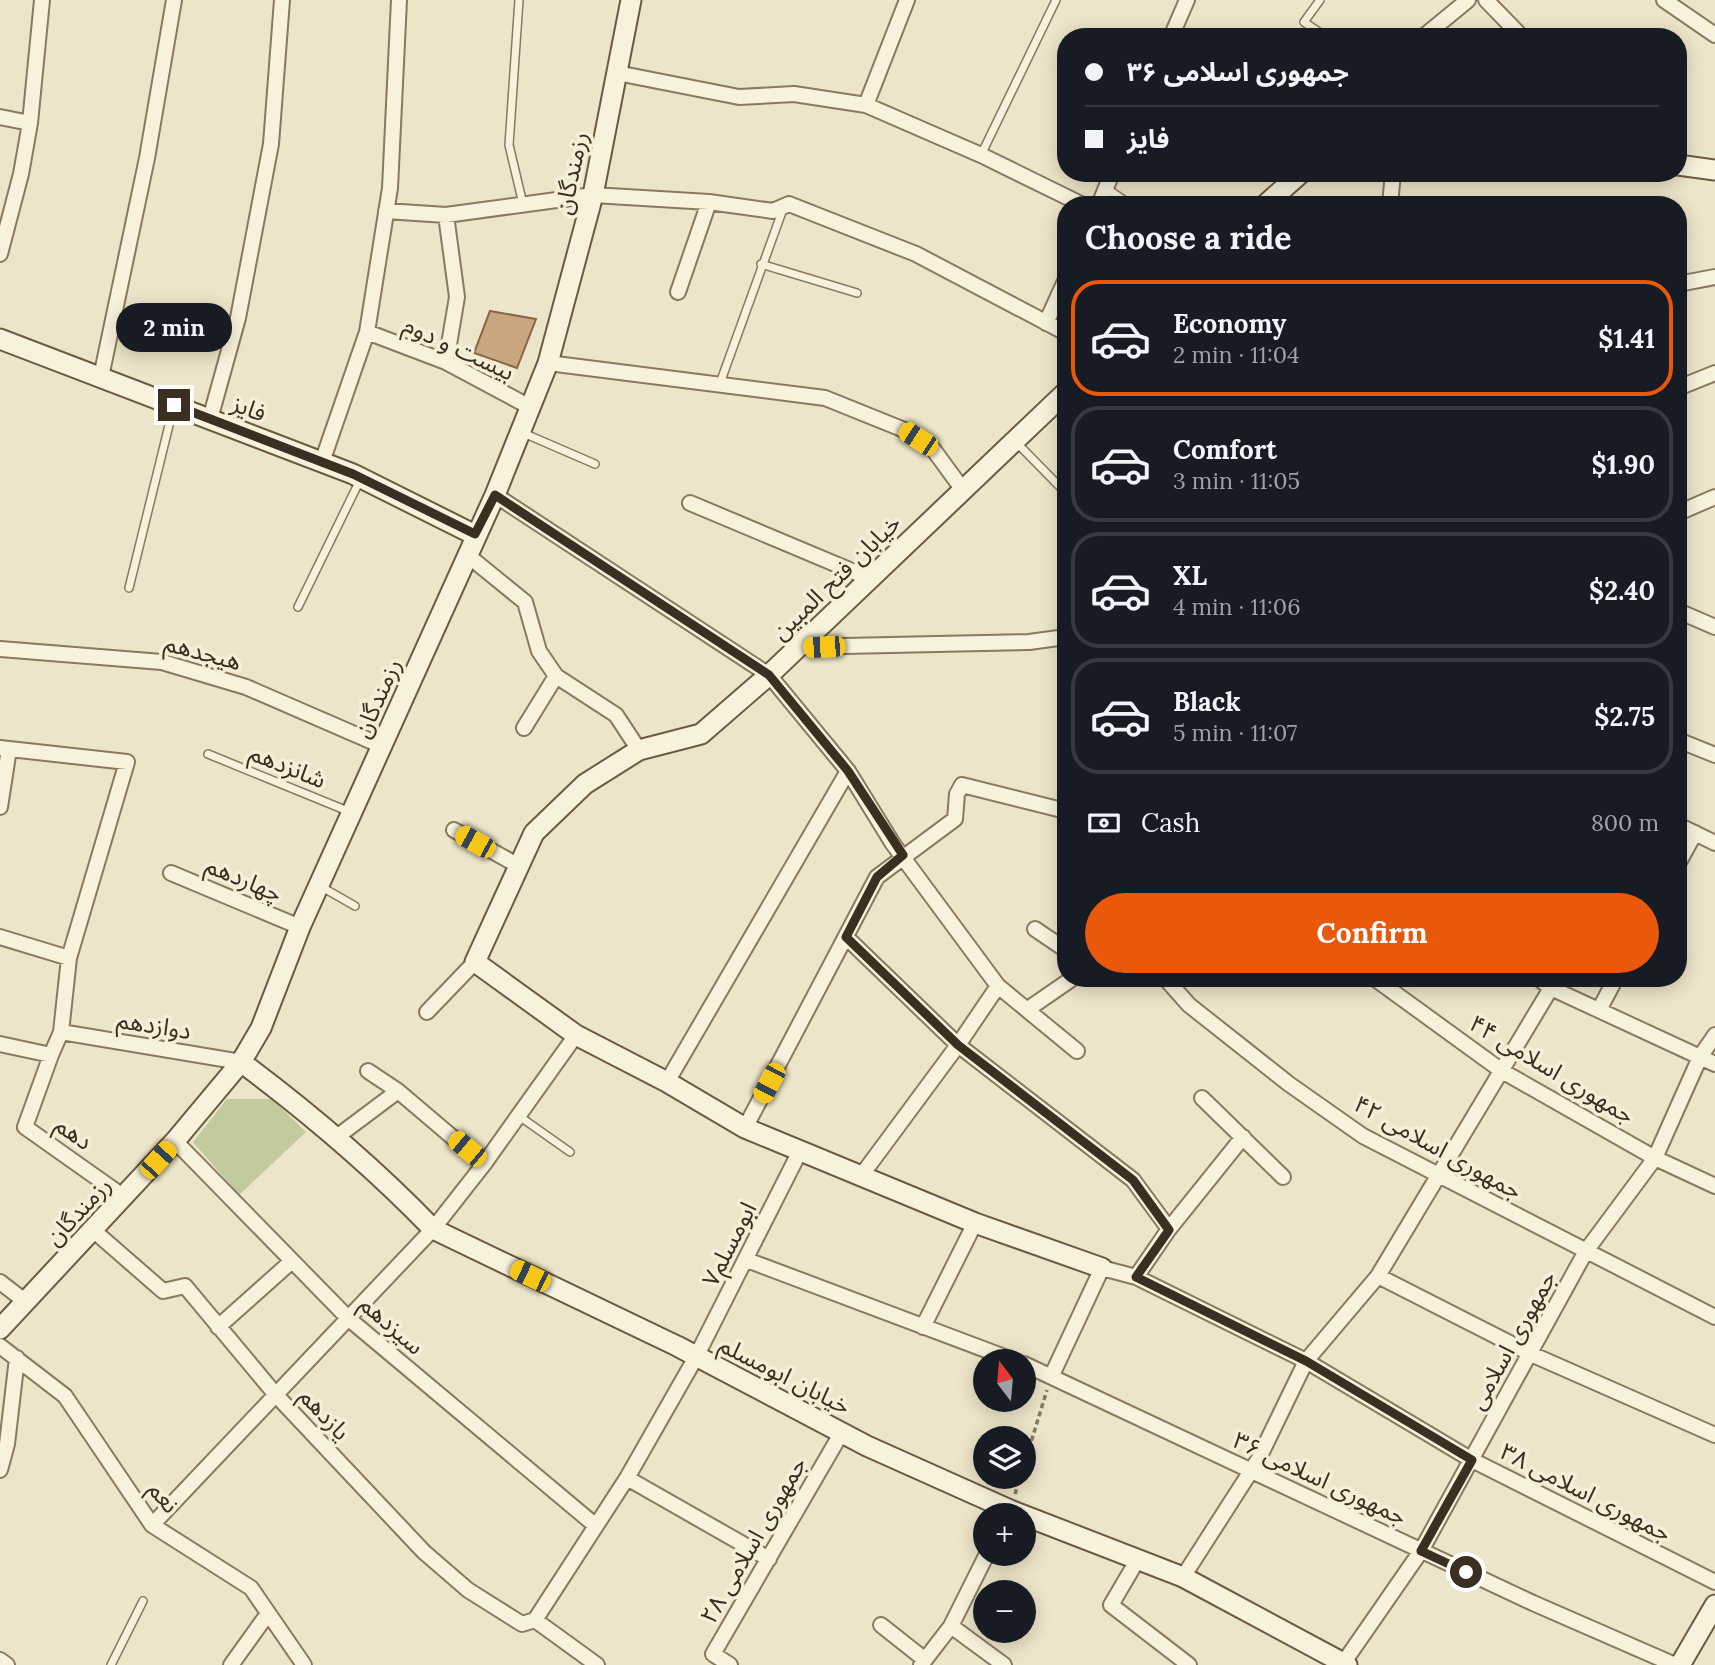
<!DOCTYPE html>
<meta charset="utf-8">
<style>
body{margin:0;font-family:Lora,"Noto Sans Arabic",serif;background:#20242c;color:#f1f3f6;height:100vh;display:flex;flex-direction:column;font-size:26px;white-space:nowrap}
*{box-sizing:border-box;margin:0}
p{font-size:23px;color:#9ea1a6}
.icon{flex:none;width:38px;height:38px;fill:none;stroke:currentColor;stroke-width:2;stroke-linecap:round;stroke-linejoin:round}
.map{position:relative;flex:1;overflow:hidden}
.panel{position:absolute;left:1057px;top:196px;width:630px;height:791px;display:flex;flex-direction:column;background:#171b24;border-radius:28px;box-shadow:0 4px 18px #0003}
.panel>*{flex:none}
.hud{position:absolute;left:1057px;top:28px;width:630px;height:154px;border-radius:28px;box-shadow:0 4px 18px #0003;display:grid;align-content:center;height:154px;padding:0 28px;background:#171b24}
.needle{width:46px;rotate:344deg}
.tools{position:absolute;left:973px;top:1349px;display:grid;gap:14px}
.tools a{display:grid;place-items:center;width:63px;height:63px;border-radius:50%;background:#171b24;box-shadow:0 4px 18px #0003;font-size:35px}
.end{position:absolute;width:32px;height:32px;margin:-16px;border:9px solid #3a2f21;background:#fff;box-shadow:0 0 0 4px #fff}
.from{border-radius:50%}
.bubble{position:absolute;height:49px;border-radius:24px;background:#171b24;box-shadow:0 4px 18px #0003;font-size:23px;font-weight:700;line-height:49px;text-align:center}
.car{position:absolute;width:21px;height:42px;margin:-21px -10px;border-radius:9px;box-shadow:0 0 5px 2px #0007;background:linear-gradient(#f5c518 24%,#345 0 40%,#f5c518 0 76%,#345 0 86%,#f5c518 0)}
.hud b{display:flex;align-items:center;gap:24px;height:66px;font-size:26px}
.hud b+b{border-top:2px solid #363941}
.hud i{width:18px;height:18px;background:#f1f3f6}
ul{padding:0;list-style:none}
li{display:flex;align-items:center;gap:21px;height:116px;margin:0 14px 10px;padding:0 14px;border:4px solid #363941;border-radius:28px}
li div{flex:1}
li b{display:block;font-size:26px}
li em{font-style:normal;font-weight:700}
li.selected{border-color:#ea580c}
li>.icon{width:63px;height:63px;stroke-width:1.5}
h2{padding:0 28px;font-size:32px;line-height:84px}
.pay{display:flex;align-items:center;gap:18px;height:77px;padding:0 28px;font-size:26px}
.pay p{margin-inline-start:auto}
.cta{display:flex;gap:14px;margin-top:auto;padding:14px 28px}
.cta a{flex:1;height:80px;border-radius:42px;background:#ea580c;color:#fff;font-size:28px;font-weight:700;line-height:80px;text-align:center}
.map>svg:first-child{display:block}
</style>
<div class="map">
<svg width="1715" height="1665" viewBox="0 0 1715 1665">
<rect width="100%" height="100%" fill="#ede5c9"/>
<!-- green -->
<path fill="#c2cb9d" d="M227,1099H272L306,1132L239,1195L193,1142Z"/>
<!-- building -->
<path fill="#c9a580" stroke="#876545" stroke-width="2" d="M490,311L536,319L517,368L474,353Z"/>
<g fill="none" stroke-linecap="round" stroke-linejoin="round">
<!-- lane casing -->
<g stroke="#89795e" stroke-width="10">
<path id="lane" d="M519,0L509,145L523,204
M1320,0L1304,22L1326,37
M981,155L1056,0
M1106,188L1131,205
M761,264L857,293
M719,386L783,209
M521,432L595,464
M1015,441L1066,493
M129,588L173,409
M298,607L361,478
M208,754L350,812
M320,886L355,906
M519,1116L570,1152
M111,1665L143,1601"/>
</g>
<!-- street casing -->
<g stroke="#89795e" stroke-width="18">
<path id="street" d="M1486,0L1522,37
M1664,0L1715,35
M1171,37L1187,0
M1423,37L1468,0
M617,73L739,97L794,94L866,105L981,155L1083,205
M866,105L907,0
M0,117L30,123
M1099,205L1112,173
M1390,205L1393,173
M386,211L446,215L593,195L709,202L773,211L789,204L916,254L1066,333
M0,254L21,174L30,123L42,0
M1678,284L1715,277
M678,292L709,202
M1046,323L1066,279
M367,332L446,362L530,407
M446,362L457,297L446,215
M548,363L825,398L902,429L933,449L963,490
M101,377L147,158L174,0
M1678,388L1715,373
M210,419L238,318L271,144L282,0
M322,462L367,332L390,188L399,0
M495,495L769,675L848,771L893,844L998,986L1077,1051
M690,503L871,579
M1678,513L1715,497
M466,554L525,602L539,651L556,676L616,715L639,750
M1678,611L1715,627
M798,647L1029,642L1066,637
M0,649L162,662L246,687L382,746
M524,728L556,676
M1678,740L1715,755
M0,748L127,762L69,958L61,1032L51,1055L0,1044
M0,807L9,749
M1678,825L1715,843
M454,830L519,866
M1678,864L1695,833
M171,873L300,927
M1035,929L1066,950
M0,937L69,958
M846,937L958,1045L1133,1180L1169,1229
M1165,978L1189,1005L1289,1084L1363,1136L1715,1317
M1374,978L1502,1071L1655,1158L1715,1186
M1538,978L1551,988L1715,1064
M1028,1009L1073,978
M1599,1010L1616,978
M427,1012L475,962
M61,1032L241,1062
M51,1055L25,1127L124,1197
M368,1071L398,1091L484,1164
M667,1082L848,771
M1202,1098L1283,1177
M745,1128L877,877L955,819L957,794L962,785L1066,811
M334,1139L398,1091
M175,1141L349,1319L596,1526
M861,1176L958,1045L998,986
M93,1230L163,1291L185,1286L276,1395L424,1552L468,1590L522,1624L535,1620
M747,1260L1018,1362
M1378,1276L1531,1354L1715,1435
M1136,1277L1169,1229L1243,1137
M0,1282L26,1302
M218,1327L292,1261
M923,1327L975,1223
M0,1346L65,1396L152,1525L251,1588L304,1665
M1024,1364L1533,1603L1675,1665
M1052,1375L1102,1268L1136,1277L1306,1361L1472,1460L1715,1582
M0,1470L7,1444L17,1358
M627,1478L769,1559
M152,1525L433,1229L484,1164L576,1035
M1138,1559L1111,1605L1189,1665
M1183,1577L1258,1460L1306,1361L1378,1276L1551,988
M881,1625L924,1659
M951,1626L1004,1665
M0,1660L7,1665
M231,1665L267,1615
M597,1665L535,1620L627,1478L696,1357L800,1151
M730,1665L713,1654L842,1432
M921,1665L951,1626L987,1554
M1342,1665L1421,1551L1586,1251L1655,1158L1700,1057L1715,1035"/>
</g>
<!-- secondary casing -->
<g stroke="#6b5a41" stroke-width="23">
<path id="secondary" d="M1678,165L1715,170
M1265,205L1301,173
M0,339L353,474L475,535
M1066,392L769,675L701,734L639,750L585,784L534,833L475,962L576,1035L667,1082L745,1128L975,1223L1102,1268
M241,1062C308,1112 375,1169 433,1229L677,1346L867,1446L1010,1510L1183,1577L1347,1665
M0,1329L175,1141L241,1062L261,1028L300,927L495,495L548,363L593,195L631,0
M1680,1665L1715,1605"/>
</g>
<!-- path -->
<path stroke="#89795e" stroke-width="3.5" stroke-dasharray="5 3.5" stroke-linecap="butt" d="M1024,1465L1047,1390
M1015,1494L1020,1477"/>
<!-- lane -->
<use href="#lane" stroke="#f8f2dc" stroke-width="7"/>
<!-- street -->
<use href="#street" stroke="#f8f2dc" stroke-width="14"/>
<!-- secondary -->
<use href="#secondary" stroke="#f8f2dc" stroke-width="19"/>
</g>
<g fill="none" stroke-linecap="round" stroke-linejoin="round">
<!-- route -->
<path stroke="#3a2f21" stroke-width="9" d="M174,405L353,474L475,534L495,495L769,675L848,771L903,855L877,877L846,937L958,1045L1133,1180L1169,1230L1136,1277L1306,1361L1472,1460L1421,1551L1466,1572"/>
</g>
<g text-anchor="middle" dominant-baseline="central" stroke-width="7" stroke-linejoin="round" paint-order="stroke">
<!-- street labels -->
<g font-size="24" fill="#3a2f21" stroke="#f5efd8">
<text transform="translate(571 173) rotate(-78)">رزمندگان</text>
<text transform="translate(459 348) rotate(25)">بیست و دوم</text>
<text transform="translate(249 408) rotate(21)">فایز</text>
<text transform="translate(836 577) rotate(-44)">خیابان فتح المبین</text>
<text transform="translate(203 652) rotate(15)">هیجدهم</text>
<text transform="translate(377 698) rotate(-66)">رزمندگان</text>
<text transform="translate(288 766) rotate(22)">شانزدهم</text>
<text transform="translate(244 879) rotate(23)">چهاردهم</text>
<text transform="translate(154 1025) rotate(9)">دوازدهم</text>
<text transform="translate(1552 1069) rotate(31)">جمهوری اسلامی ۴۴</text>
<text transform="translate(74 1133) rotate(35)">دهم</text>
<text transform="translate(1438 1147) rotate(29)">جمهوری اسلامی ۴۲</text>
<text transform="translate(78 1211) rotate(-47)">رزمندگان</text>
<text transform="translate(729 1244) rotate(-63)">ابومسلم۷</text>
<text transform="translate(392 1325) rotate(41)">سیزدهم</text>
<text transform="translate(1512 1340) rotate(-61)">جمهوری اسلامی</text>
<text transform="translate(785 1375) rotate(27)">خیابان ابومسلم</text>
<text transform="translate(325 1414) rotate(47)">یازدهم</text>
<text transform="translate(1320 1478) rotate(25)">جمهوری اسلامی ۳۶</text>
<text transform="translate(1586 1492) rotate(27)">جمهوری اسلامی ۳۸</text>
<text transform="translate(164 1497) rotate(50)">نعم</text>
<text transform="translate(753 1540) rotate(-60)">جمهوری اسلامی ۲۸</text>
</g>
</g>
</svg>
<div class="tools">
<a><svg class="needle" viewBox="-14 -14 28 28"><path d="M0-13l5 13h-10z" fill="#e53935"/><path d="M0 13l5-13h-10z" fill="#9ea1a6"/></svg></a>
<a><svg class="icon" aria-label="layers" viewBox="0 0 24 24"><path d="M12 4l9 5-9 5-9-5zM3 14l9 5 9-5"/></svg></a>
<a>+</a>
<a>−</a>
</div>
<i class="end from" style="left:1466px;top:1572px"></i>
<i class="end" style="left:174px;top:405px"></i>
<div class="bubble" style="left:116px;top:303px;width:116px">2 min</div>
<i class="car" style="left:918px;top:439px;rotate:303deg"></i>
<i class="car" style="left:824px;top:647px;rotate:268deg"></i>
<i class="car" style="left:475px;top:842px;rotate:299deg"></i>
<i class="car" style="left:769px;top:1083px;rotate:208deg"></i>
<i class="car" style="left:467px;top:1149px;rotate:310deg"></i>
<i class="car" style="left:158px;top:1160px;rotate:42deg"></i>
<i class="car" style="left:530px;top:1276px;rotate:296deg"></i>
<div class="hud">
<b><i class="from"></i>جمهوری اسلامی ۳۶</b>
<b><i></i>فایز</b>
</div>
<section class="panel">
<h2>Choose a ride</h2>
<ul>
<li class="selected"><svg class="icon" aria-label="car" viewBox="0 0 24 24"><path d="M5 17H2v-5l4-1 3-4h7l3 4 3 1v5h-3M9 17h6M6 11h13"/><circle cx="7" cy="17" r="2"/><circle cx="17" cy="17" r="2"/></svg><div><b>Economy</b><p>2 min · 11:04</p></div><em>$1.41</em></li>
<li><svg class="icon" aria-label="car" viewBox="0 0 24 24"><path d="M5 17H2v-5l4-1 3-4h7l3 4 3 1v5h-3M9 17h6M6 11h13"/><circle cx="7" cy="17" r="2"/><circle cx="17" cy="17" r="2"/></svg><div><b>Comfort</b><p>3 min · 11:05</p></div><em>$1.90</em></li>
<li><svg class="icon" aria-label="car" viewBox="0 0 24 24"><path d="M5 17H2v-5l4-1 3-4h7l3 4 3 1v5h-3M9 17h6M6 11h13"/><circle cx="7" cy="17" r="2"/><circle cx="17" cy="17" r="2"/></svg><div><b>XL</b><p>4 min · 11:06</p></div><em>$2.40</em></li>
<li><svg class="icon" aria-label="car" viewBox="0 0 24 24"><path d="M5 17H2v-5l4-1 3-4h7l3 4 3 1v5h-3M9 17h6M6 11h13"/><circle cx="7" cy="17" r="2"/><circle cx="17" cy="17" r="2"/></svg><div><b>Black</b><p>5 min · 11:07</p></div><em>$2.75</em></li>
</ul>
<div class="pay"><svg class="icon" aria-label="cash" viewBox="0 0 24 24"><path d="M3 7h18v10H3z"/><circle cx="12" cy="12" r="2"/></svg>Cash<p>800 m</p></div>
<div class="cta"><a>Confirm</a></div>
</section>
</div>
